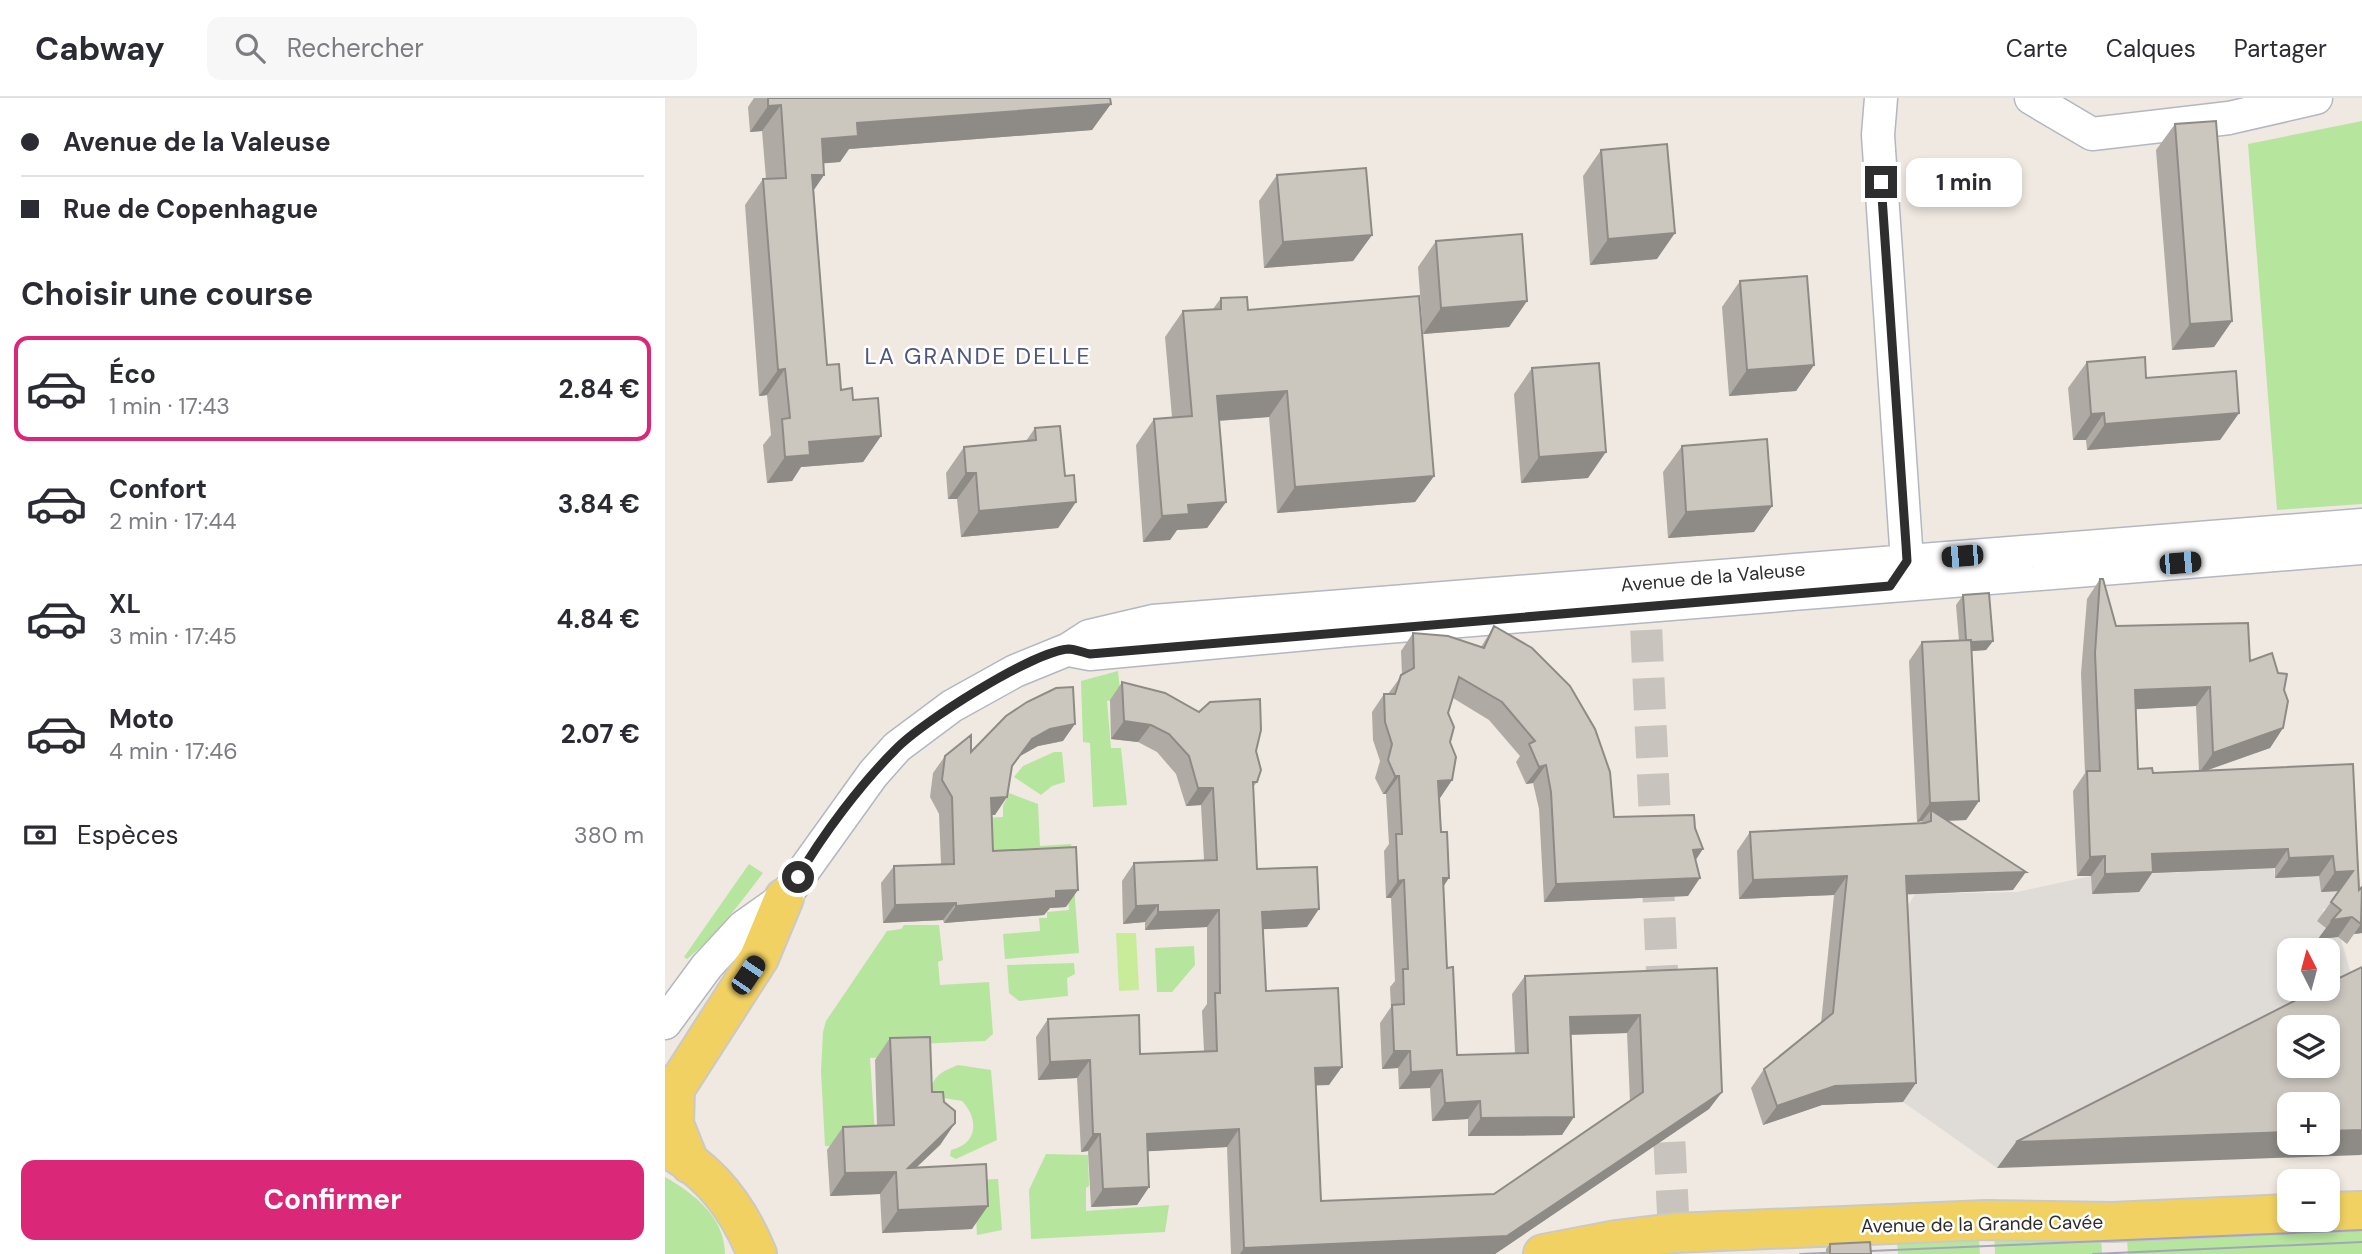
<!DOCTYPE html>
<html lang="fr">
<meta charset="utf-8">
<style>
body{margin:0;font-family:"DM Sans",sans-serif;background:#f7f7f7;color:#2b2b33;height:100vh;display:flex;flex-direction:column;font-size:26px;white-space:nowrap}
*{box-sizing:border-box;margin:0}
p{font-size:23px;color:#7c7c81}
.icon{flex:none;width:38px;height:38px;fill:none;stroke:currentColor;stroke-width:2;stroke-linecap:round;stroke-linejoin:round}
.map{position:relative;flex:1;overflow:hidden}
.side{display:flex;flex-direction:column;background:#fff;width:665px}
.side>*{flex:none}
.banner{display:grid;align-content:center;height:154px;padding:0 21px;background:#fff}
.needle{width:46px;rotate:354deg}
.tools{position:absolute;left:1612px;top:840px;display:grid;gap:14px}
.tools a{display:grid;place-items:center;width:63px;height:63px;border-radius:14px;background:#fff;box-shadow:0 4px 10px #0003;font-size:35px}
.end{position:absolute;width:32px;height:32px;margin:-16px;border:9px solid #2e2e2e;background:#fff;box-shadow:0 0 0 4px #fff}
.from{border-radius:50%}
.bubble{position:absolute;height:49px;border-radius:14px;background:#fff;box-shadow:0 4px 10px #0003;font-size:23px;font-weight:700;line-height:49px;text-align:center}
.car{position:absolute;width:21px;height:42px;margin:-21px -10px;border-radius:9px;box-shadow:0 0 5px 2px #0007;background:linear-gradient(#222 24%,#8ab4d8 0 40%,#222 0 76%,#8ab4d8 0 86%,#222 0)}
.banner b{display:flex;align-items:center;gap:24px;height:66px;font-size:26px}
.banner b+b{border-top:2px solid #e1e1e2}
.banner i{width:18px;height:18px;background:#2b2b33}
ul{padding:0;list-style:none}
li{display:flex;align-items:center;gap:21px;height:105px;margin:0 14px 10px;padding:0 7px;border:4px solid transparent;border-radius:14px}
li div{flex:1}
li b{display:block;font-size:26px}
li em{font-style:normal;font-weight:700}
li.active{border-color:#db2777}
li>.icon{width:63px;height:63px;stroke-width:1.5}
h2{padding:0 21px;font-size:32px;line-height:84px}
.pay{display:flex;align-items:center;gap:18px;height:77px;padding:0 21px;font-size:26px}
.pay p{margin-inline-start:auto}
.primary-button{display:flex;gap:14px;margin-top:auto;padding:14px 21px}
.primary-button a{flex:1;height:80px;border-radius:14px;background:#db2777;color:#fff;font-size:28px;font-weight:700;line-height:80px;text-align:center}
header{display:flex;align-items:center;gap:42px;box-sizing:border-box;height:98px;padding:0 35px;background:#fff;border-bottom:2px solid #e1e1e2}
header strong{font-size:33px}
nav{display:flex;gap:38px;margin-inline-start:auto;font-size:24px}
.search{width:490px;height:63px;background:#f7f7f7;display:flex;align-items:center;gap:18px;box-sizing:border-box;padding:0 24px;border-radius:14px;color:#7c7c81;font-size:26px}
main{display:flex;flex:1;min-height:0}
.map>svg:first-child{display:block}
</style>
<header>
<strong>Cabway</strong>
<div class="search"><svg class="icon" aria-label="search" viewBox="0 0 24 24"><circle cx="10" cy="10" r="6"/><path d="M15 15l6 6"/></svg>Rechercher</div>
<nav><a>Carte</a><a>Calques</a><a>Partager</a></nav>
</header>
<main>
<section class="side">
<div class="banner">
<b><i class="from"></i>Avenue de la Valeuse</b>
<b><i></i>Rue de Copenhague</b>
</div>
<h2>Choisir une course</h2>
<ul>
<li class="active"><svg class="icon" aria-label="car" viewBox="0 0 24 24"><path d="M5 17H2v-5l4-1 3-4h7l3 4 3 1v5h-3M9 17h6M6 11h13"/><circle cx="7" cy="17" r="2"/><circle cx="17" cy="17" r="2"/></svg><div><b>Éco</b><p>1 min · 17:43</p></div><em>2.84 €</em></li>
<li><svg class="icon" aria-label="car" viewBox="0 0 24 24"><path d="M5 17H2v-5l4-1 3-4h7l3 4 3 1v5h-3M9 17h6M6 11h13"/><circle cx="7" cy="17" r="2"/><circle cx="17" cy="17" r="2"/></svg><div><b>Confort</b><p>2 min · 17:44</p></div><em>3.84 €</em></li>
<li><svg class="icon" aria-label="car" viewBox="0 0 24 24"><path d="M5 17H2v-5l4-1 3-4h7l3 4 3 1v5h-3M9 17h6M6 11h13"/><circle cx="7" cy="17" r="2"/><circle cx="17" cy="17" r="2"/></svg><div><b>XL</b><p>3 min · 17:45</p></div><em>4.84 €</em></li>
<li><svg class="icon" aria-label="car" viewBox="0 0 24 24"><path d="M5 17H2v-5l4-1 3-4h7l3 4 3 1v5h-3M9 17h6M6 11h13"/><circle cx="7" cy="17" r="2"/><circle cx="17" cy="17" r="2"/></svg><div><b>Moto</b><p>4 min · 17:46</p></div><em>2.07 €</em></li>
</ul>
<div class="pay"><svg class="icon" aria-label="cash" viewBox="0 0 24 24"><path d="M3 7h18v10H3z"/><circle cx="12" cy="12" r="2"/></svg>Espèces<p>380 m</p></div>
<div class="primary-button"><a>Confirmer</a></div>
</section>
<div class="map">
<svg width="1697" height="1156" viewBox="0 0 1697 1156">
<rect width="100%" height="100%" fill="#efe9e1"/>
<!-- green -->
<path fill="#b6e59e" d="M1697,23V406L1612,412L1583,46Z
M453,573L456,601L442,603L446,650H456L462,707L428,709L425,645L418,644L416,583Z
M389,654H397L400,684L387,688L376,697L349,679L358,668Z
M344,695L373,706L375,748L406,746L414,855L340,861L338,836L375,833L374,820H382V814L404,812L400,760L329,766L318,720L338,719V708Z
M84,766L98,775C75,805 52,837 22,861L19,859Z
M239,827H274L278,862L273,864L275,887L324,884L328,936L320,943L250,946L246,958L205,960L211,1050L160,1048L156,973L158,934L161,923L222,833L236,831Z
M529,848L530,867L507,894H492L490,850Z
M409,865L410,876L402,880L403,898L354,903L344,895L342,867Z
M293,967L326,972L332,1042L291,1061L285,1058L286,1052C313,1046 314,1021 297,1003L273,999L266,992C269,976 279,973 293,967Z
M381,1056L423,1057L424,1088L421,1090V1113L504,1107L500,1134L366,1141L364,1092Z
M0,1079C30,1096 60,1120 60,1156H0Z
M333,1081L337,1132L312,1137L309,1082Z
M1697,1118V1156H1463L1461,1128Z
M1329,1129L1436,1138L1437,1156H1330Z
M1314,1142L1315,1156H1233L1232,1144Z"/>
<!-- pitch -->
<path fill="#c9ec9a" d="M451,835H471L474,892L454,893Z"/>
<!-- plaza -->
<path fill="#dfdcd8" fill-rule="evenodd" d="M1609,770L1610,780L1679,777L1672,795L1674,809L1658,811V815L1675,838L1690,889L1332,1070L1238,1004L1230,829L1250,796L1352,794L1426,778L1427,796L1474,776ZM1624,852H1662V891H1624Z"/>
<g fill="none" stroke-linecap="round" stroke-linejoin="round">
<!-- minor-tunnel -->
<path stroke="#c8c4bd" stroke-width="32" stroke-dasharray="32 16" stroke-linecap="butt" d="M979,484L999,916
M1002,996L1009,1135"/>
<!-- minor casing -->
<g stroke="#b4b7c1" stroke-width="35">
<path id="minor" d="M1216,0L1213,37L1242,463
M1366,0L1427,36L1564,20L1651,0
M409,553L425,556L684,532L1697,450
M0,925L42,868L78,829L119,800L208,676L232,649L287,608L350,573L404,551L424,538L488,523L1697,427"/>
</g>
<!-- major casing -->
<g stroke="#c9c9c9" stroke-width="42">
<path id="major" d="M5,1052C48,1075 74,1112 92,1156
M25,1066L9,1026L10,991L94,860L119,800
M1662,1114L1697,1113
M878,1156L951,1142L1009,1135L1321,1122L1447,1124L1624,1116"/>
</g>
<!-- minor -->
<use href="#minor" stroke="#fff" stroke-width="32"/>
<!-- major -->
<use href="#major" stroke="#f2d163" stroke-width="38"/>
<!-- tram -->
<path stroke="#a3a6b8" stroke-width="2" d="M1135,1156L1697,1132
M1428,1156L1697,1144"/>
</g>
<!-- wall -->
<path fill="#afaba4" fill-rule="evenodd" d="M89,0H445L427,32L184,51L175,64L159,65V77L149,92L162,267L176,292L188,302L216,338L198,364L136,369L127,383L102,385L98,347L106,337L102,297L94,298L80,107L98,81H101L97,33L85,34L83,9Z
M1510,26L1567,223L1549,249L1507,252L1491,52Z
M936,52L992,161L925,167L918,78Z
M612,77L707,137L688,163L599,170L594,103Z
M771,143L862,203L844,229L758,236L753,169Z
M1075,183L1149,267L1131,293L1064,298L1057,209Z
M556,200L583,212L769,378L750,404L612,415L604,319L554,323L561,404L542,430L512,432L505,442L478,444L471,347L489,321L507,319L500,239L518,213L548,211Z
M1422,264L1481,280L1574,315L1555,342L1422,352L1421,342H1408L1403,290Z
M867,270L923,380L856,385L849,296Z
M370,330L400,378L411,404L393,430L296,439L292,401H283L281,375L299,349L361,343Z
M1017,348L1107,408L1089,434L1003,440L998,374Z
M1435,481L1451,528L1585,563L1619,592L1618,630L1605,650L1540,673L1688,666L1697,835L1689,836L1682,846L1673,839L1653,841L1661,830L1652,823L1674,793L1656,794L1654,778L1610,780V770L1487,775L1474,794L1427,796L1426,778H1412L1408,693L1420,675L1416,575L1422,501ZM1531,608L1534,673L1488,675L1473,671L1471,611Z
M1298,497L1328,543L1321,552L1306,553L1314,703L1301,722L1283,723L1348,792L1242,796L1238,1004L1157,1007L1098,1027L1086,990L1099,971L1156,925L1169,797L1074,801L1072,753L1085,734L1256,725L1257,723L1252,724L1244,563L1257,544L1294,543L1291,507Z
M829,528L949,719L1031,762L1023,798L879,804L874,711L868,685L861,686L851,664L855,658L824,622L788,600L783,615L787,682L775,700L782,870L792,957L850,955L847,896L860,878L1052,870L1057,994L1044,1011L830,1156H566L562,1049L483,1053L484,1089L472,1107L426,1109L423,1053L416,1054L412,980L373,982L371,939L383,921L475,956L539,953L537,913L542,906V829L480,832V824L458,826L457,783L469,765L539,762L536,707L521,708L511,676L492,654L473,644L446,641L445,602L457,584L591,653L592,684L588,689L592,771L642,829L598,831L601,893L664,987H650L656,1103L829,1096L965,1003L962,935L906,937L897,1037L803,1038V1021L767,1023L765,990L734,991L733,970L717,971L715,925L726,909L725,889L730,883L726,800H721L719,753L724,746L721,696H718L710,680L715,663L708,642L707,614L719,596H723L737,577L736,553L748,535L816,549Z
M398,643L373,648L355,658L347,669L330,717H327L328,753L401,809L385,810L379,817L279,825L278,822L218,825L216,785L229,768L276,766L274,716L265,699L268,675L280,658Z
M225,940L267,994L279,1004L290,1025L275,1047L251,1069L307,1131L217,1135L215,1096L165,1098L162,1052L178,1029L212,1028L210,962Z
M1165,1146L1206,1156H1161V1151Z"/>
<!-- shaded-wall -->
<path fill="#8e8b86" d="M446,6L427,32L184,51L175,64L138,67L157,41L192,25Z
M116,7L97,33L85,34L103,8Z
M147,77H159L141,103Z
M1010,135L992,161L925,167L943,141Z
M707,137L688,163L599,170L618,144Z
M862,203L844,229L758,236L776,210Z
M1567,223L1549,249L1507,252L1525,226Z
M1149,267L1131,293L1064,298L1082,272Z
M120,271L102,297L94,298L113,272Z
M622,293L604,319L534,324L552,298Z
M1439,315L1421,342H1408L1426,316Z
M1574,315L1555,342L1422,352L1440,326Z
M216,338L198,364L136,369L127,383L102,385L120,359L144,344Z
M941,354L923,380L856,385L874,359Z
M301,375H311L292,401H283Z
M769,378L750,404L612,415L630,389Z
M411,404L393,430L296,439L314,413Z
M561,404L542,430L512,432L505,442L478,444L497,418L523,407Z
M1107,408L1089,434L1003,440L1021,414Z
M1328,543L1321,552L1295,554L1302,544Z
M1545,589L1531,608L1456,612L1470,592Z
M459,623L486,627L473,644L446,641Z
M410,626L398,643L373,648L355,658L335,685L367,641L385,631Z
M1618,630L1605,650L1534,675L1548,655Z
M881,667L868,685L861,686L874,669Z
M730,678H734L721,696H718Z
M787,682L775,700L773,683Z
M533,690H548L536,707L521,708Z
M342,699L330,717H314L326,700Z
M1314,703L1301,722L1266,723V712L1257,723L1252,724L1265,705Z
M1038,751L1026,769L1028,752Z
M1623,751L1610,770L1487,775L1474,794L1427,796L1440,776L1487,756Z
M1440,758L1426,778H1412L1425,759Z
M1668,758L1654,778L1610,780L1624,760Z
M1688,773L1674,793L1656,794L1670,774Z
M1361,774L1348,792L1228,797L1241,778Z
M1182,778L1169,797L1074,801L1088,782Z
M778,780H784L772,798Z
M1035,780L1023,798L879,804L891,786Z
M739,782L726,800H721L733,783Z
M413,792L401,809L385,810L379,817L279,825L291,808L391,793Z
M291,805L278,822L218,825L230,807Z
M493,807L480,824L458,826L471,808Z
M654,811L642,829L584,832L597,814Z
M554,812L542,829L480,832L493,814Z
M1697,817V835L1689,836L1696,826V818Z
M1687,819L1673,839L1653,841L1667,822Z
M975,917L962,935L893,937L905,919Z
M729,953H745L733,970L717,971Z
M425,962L412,980L373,982L385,964Z
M677,969L664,987L637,988L650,970Z
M777,972L765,990L734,991L746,974Z
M1251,985L1238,1004L1157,1007L1098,1027L1112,1008L1170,988Z
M1057,994L1044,1011L830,1156H575L579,1150L842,1138Z
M815,1003L803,1021L767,1023L780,1005Z
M909,1019L897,1037L803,1038L816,1020Z
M290,1025L275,1047L232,1088L243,1070Z
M574,1031L562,1049L470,1054L482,1036Z
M1697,1032V1056L1696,1057L1332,1070L1351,1044L1624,1034V1045H1662V1033Z
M428,1036H435L423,1053L416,1054Z
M231,1074L215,1096L165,1098L180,1075Z
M484,1089L472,1107L426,1109L438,1091Z
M323,1108L307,1131L217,1135L233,1112Z"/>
<!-- building -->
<path fill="#cbc7bf" stroke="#8e8b86" stroke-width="2" fill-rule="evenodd" d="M103,0H445L446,6L192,25L193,38L157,41L159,77H147L162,267L174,266L176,292L187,290L188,302L213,300L216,338L144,344L145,357L120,359L117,321L125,320L120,271L113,272L98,81L121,80L116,7L103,8Z
M1551,23L1567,223L1525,226L1510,26Z
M1002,46L1010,135L943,141L936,52Z
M701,70L707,137L618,144L612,77Z
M857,136L862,203L776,210L771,143Z
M1142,178L1149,267L1082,272L1075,183Z
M754,198L769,378L630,389L622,293L552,298L561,404L523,407L524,416L497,418L489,321L527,318L518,213L556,211V200L582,199L583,212Z
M1480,259L1481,280L1571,273L1574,315L1440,326L1439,315L1426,316L1422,264Z
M934,265L941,354L874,359L867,270Z
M395,328L400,378L409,377L411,404L314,413L311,375H301L299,349L371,342L370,330Z
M1102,341L1107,408L1021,414L1017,348Z
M1435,481H1438L1451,528L1583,525L1585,563L1607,555L1613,575L1622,576L1619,592L1623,603L1618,630L1548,655L1545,589L1470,592L1473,671L1487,670L1488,675L1688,666L1694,792L1697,789L1696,826L1687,819L1667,822L1676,812L1666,804L1688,773L1670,774L1668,758L1624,760L1623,751L1487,756L1488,774L1440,776V758L1425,759L1422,673H1435L1430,555Z
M1324,495L1328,543L1306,544V542H1301L1298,497Z
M829,528L867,550L905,588L930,631L945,674L949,719L1029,717L1030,730L1038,751L1028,752L1035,780L891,786L886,694L881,667L874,669L864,646L870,643L837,604L794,579L783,615L789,629L785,644L791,659L787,682L773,683L776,734H782L784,780H778L782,870L788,869L792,957L863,955L860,878L1052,870L1057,994L842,1138L579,1150L574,1031L482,1036L484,1089L438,1091L435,1036H428L425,962L385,964L383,921L474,917L475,956L552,953L550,895H555L554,812L493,814V807L471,808L469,765L552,762L548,690H533L524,658L504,636L486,627L459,623L457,584L500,595L534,614L545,604L595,601L596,632L591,653L596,672L592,684H588L592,771L652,769L654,811L597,814L601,893L673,890L677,969L650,970L656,1103L829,1096L978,994L975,917L905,919L909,1019L816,1020L815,1003L780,1005L777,972L746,974L745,953H729L727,907L739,906L738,871H743L739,782L733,783L731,736H737L734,678H730L723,662L727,646L720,624L719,596H730L736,577L749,570L748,535L783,538L819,550Z
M1306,542L1314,703L1265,705L1257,544Z
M408,589L410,626L385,631L367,641L347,668L342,699L326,700L328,753L411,749L413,792L391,793V800L291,808V805L230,807L229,768L289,766L287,699L277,682L280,658L306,637V654L341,618L362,604L391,590Z
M1266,712L1361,774L1241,778L1251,985L1170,988L1112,1008L1099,971L1168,915L1182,778L1088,782L1085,734L1260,725L1266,723Z
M1697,869V1032L1662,1033V1006H1624V1034L1351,1044L1653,891H1662V886ZM1624,929H1662V968H1624Z
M265,939L267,994H278L279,1004L290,1013V1025L243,1070L321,1066L323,1108L233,1112L231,1074L180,1075L178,1029L229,1027L225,940Z
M1205,1144L1206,1156H1165V1146Z"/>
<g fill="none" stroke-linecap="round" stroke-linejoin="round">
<!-- route -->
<path stroke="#2e2e2e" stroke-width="9" d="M133,779C158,736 195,687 230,652C255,625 368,553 404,551C410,551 419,555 425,556L1225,488L1242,463L1241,447L1216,84"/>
</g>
<g text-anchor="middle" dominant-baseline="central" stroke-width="5" stroke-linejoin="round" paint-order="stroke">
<!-- street labels -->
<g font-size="19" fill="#2e2e2e" stroke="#fff">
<text transform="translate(1048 479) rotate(-5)">Avenue de la Valeuse</text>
<text transform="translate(1317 1126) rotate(-1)">Avenue de la Grande Cavée</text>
</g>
<!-- quarter labels -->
<g font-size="23" letter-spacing="2" fill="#4d5680" stroke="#fff">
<text x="313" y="258">LA GRANDE DELLE</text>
</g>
</g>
</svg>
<div class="tools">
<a><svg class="needle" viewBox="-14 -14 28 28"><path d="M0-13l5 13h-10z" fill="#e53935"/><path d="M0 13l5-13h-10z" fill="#7c7c81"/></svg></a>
<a><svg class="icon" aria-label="layers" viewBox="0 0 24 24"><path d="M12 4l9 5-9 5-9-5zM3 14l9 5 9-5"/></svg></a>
<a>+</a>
<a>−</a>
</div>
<i class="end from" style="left:133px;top:779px"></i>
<i class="end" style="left:1216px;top:84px"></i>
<div class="bubble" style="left:1241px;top:60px;width:116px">1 min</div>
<i class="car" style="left:1297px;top:458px;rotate:265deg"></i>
<i class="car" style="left:1515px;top:465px;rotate:85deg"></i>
<i class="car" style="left:83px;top:877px;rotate:34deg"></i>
</div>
</main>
